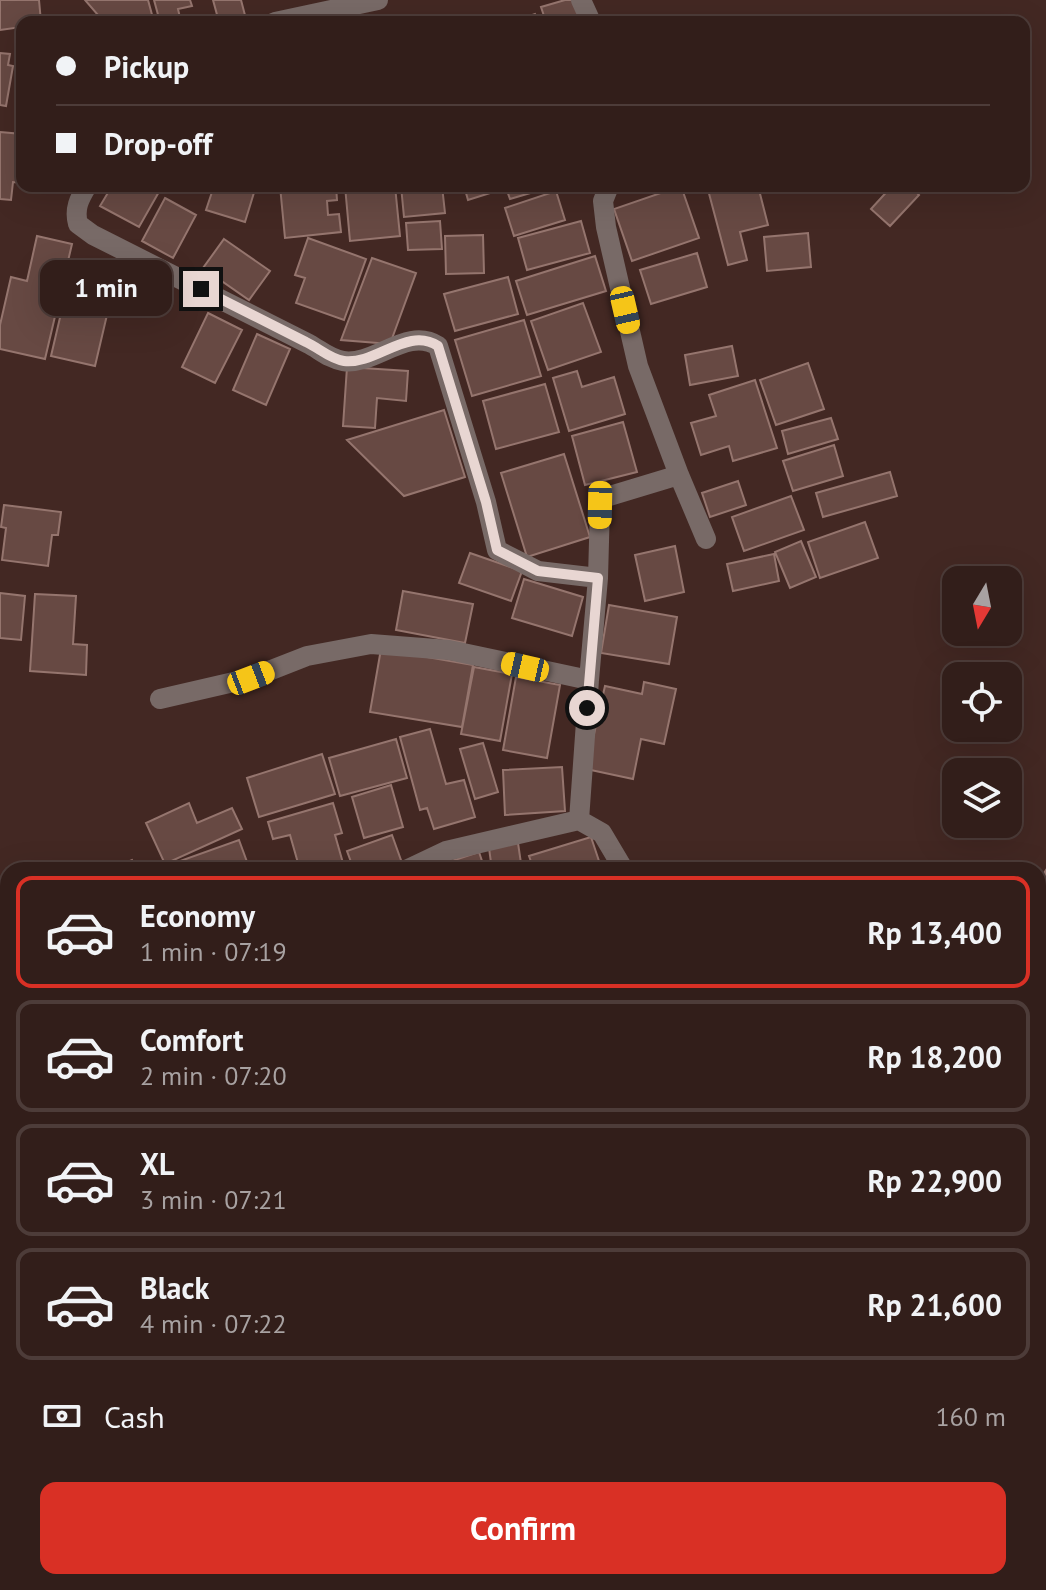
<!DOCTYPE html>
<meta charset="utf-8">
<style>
body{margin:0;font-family:"PT Sans",sans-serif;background:#3d2b27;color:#f1f3f6;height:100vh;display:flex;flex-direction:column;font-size:30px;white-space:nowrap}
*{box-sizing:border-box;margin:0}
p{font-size:26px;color:#a8a2a2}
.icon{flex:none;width:44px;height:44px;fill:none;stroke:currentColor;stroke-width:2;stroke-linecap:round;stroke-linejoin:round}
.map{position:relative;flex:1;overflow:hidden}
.sheet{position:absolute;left:0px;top:862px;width:1046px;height:728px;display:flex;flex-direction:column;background:#321e1a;border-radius:24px 24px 0 0;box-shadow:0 8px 32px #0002,0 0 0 2px #4d3c39}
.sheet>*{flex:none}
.hud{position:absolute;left:16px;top:16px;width:1014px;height:176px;border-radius:16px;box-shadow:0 8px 32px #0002,0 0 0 2px #4d3c39;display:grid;align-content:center;height:176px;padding:0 40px;background:#321e1a}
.needle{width:52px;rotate:190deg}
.fabs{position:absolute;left:942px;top:566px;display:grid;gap:16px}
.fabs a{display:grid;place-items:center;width:80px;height:80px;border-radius:16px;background:#321e1a;box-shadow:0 8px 32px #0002,0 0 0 2px #4d3c39;font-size:40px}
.end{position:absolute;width:36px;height:36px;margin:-18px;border:10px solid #e8d6d2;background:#111;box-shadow:0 0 0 4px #111}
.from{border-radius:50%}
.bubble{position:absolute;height:56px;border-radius:16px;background:#321e1a;box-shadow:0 8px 32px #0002,0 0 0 2px #4d3c39;font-size:26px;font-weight:800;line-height:56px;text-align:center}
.car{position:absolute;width:24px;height:48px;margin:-24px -12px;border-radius:10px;box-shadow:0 0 6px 2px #0007;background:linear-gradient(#f5c518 24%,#345 0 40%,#f5c518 0 76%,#345 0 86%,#f5c518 0)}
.hud b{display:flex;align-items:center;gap:28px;height:76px;font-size:30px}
.hud b+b{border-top:2px solid #4d3c39}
.hud i{width:20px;height:20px;background:#f1f3f6}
ul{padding:14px 0 0;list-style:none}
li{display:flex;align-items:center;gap:24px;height:112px;margin:0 16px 12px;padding:0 24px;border:4px solid #4d3c39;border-radius:16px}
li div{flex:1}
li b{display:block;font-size:30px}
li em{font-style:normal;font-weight:800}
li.active{border-color:#d93025}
li>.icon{width:72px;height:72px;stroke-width:1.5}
.pay{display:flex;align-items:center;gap:20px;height:88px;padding:0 40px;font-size:30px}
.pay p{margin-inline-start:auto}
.cta{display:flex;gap:16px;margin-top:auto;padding:16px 40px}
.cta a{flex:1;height:92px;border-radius:16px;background:#d93025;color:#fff;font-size:32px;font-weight:800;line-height:92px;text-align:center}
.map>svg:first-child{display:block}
</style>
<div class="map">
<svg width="1046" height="1590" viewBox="0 0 1046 1590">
<rect width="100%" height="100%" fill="#432823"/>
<!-- building -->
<path fill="#674943" stroke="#95756e" stroke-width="2" d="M0,0H39L41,22H22V27L0,30Z
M85,0H148L154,22H104Z
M154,0H190L192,6L178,9L181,22H160Z
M213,0H241L246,19L236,22H219Z
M565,0H575L582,22H546L541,7Z
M535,14L538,22H512Z
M0,53L10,54L8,65L13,66L6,106L0,105Z
M0,132L22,134V183L13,182L11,200L0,199Z
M112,186H154L160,190L139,227L100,206Z
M214,186H256L245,222L206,210Z
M280,186H336L337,200L327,201L328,215L339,214L341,232L285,238Z
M345,186H395L400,236L350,241Z
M401,186H442L445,213L404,217Z
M464,186H551V187L510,199L506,188L468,200Z
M681,186L699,238L632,261L614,209Z
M707,186H758L768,225L740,232L747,260L728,265Z
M892,186H910L919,195L890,226L871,209Z
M556,191L565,220L514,236L505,208Z
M165,198L196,215L173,258L142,241Z
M440,221L442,249L408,250L406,223Z
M581,221L590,253L527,270L518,238Z
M808,233L811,267L767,271L764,237Z
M483,235L484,273L446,274L445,236Z
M37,236L72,244L45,359L0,349V325L11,277L27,281Z
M308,238L366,259L344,320L296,303L305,278L295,275Z
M224,239L270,271L249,300L203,268Z
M697,253L707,287L651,304L640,270Z
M595,256L606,291L527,315L516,281Z
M372,258L416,273L390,344L341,340Z
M70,275L114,285L95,366L51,356Z
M508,277L518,314L455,331L444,294Z
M583,303L601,352L548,370L531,321Z
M208,313L242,330L215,383L182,367Z
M524,320L541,376L472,396L455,340Z
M257,334L290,349L266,405L233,390Z
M732,346L738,376L690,385L685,355Z
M808,363L824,409L776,425L760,380Z
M347,367L408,371L406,401L377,398L375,428L343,426Z
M577,371L582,387L614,377L625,414L569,431L553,378Z
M755,380L777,448L733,461L729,446L701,455L691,423L716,416L709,395Z
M545,384L559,432L496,449L483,401Z
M444,410L465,477L404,496L347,440Z
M831,418L838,439L788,454L782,431Z
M623,422L637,472L585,485L572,436Z
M834,445L843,476L793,491L783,461Z
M564,454L590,537L527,557L501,473Z
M890,472L897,496L823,517L816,493Z
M738,481L746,505L710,517L702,493Z
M791,496L804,530L744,551L732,517Z
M4,505L61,512L58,535H52L48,566L2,560L6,528L1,527Z
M865,522L878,558L820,578L808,542Z
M801,541L816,577L790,588L775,552Z
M675,546L684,592L645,601L635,555Z
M470,553L522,571L511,601L459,583Z
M774,554L779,581L733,591L727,564Z
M524,579L583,597L572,636L512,618Z
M403,591L473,604L465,643L396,630Z
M0,593L25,596L21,640L0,638Z
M35,594L76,596L73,644L87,645L86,675L30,671Z
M609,605L677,617L669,664L601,653Z
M381,649L473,665L462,727L370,712Z
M474,667L512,674L500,741L461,734Z
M516,677L560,685L547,758L503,750Z
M644,682L676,689L664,744L641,739L633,779L586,769L605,686L642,694Z
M430,729L446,784L464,780L475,817L434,829L427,808L420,810L400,737Z
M396,739L407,778L340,796L329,758Z
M483,743L498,792L475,799L460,749Z
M322,754L335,794L259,817L247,778Z
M562,767L565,811L505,815L503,770Z
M391,785L403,827L364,838L352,797Z
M189,803L197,823L232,808L242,829L165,864L146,823Z
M333,803L342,833L335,835L345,870H300L290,835L273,839L268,822Z
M392,835L402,863L382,870H354L347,851Z
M591,837L600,864L579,870H534L529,856Z
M239,840L250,870H168L166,866Z
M518,843L522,870H492L489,848Z
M479,852L485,870H424Z
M132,860L136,870H108Z
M1046,870V939L1038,934V882Z
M1046,978V1010L1038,1011V979Z
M1046,1071V1106L1038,1107V1072Z
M8,1086V1129L0,1135V1092Z
M1046,1128V1220L1038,1222V1130Z
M1046,1232V1274L1038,1276V1234Z
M1038,1418L1046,1423V1453L1042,1451L1038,1457Z
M8,1461V1529L0,1531V1464Z"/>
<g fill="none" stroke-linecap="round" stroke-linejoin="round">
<!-- minor -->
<path stroke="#786a67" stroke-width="20" d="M581,0L591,22
M275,22L378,0
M87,186C79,199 74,209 78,224L93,235L309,344C320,350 330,359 343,361C375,366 407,326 438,346L486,502L497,550L538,571L598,578
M609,186L603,201L606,227L638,366L679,475L706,539
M160,699L251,678L307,656L371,644L449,650L589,680
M406,870L446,851L579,820
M624,870L602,833L579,820L589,680L598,578L600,505L603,498L679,475
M1038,1063L1046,1061
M1038,1509L1046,1514"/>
</g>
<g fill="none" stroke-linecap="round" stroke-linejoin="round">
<!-- route -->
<path stroke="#e8d6d2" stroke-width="10" d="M201,289C236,307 271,324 306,342C319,348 330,359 344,361C376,365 408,326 438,346L486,502L497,550L538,571L598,578L587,708"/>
</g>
</svg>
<div class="fabs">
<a><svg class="needle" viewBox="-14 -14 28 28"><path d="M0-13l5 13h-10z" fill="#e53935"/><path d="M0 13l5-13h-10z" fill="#a8a2a2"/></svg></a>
<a><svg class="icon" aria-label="locate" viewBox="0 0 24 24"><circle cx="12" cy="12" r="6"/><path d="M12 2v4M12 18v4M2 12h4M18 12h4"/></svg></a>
<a><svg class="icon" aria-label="layers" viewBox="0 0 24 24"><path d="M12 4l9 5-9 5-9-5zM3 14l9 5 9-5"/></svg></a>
</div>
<i class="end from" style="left:587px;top:708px"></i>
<i class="end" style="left:201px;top:289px"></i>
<div class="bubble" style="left:40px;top:260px;width:132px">1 min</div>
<i class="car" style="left:625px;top:310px;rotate:167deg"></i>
<i class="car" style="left:600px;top:505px;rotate:181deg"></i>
<i class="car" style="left:525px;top:667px;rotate:283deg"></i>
<i class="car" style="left:251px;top:678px;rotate:69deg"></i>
<div class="hud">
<b><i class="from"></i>Pickup</b>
<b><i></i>Drop-off</b>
</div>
<section class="sheet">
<ul>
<li class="active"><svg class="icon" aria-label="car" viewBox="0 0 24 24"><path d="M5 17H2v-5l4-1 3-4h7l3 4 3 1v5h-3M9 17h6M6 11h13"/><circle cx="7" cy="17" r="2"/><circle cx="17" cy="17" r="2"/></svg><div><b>Economy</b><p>1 min · 07:19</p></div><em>Rp 13,400</em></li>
<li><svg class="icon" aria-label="car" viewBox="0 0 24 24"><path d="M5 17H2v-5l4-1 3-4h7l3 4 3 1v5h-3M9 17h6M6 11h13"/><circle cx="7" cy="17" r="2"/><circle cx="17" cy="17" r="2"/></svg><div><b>Comfort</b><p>2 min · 07:20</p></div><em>Rp 18,200</em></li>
<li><svg class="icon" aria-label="car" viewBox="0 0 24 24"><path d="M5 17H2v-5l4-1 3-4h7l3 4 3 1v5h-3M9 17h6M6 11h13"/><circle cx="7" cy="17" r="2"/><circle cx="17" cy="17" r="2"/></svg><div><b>XL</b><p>3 min · 07:21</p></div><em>Rp 22,900</em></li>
<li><svg class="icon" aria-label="car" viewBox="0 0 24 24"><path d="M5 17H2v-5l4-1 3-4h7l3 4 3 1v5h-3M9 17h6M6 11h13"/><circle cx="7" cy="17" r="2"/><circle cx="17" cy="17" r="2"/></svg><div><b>Black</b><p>4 min · 07:22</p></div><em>Rp 21,600</em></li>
</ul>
<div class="pay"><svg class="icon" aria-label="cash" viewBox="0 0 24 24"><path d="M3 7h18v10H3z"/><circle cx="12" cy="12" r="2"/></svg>Cash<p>160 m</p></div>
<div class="cta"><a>Confirm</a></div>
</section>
</div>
